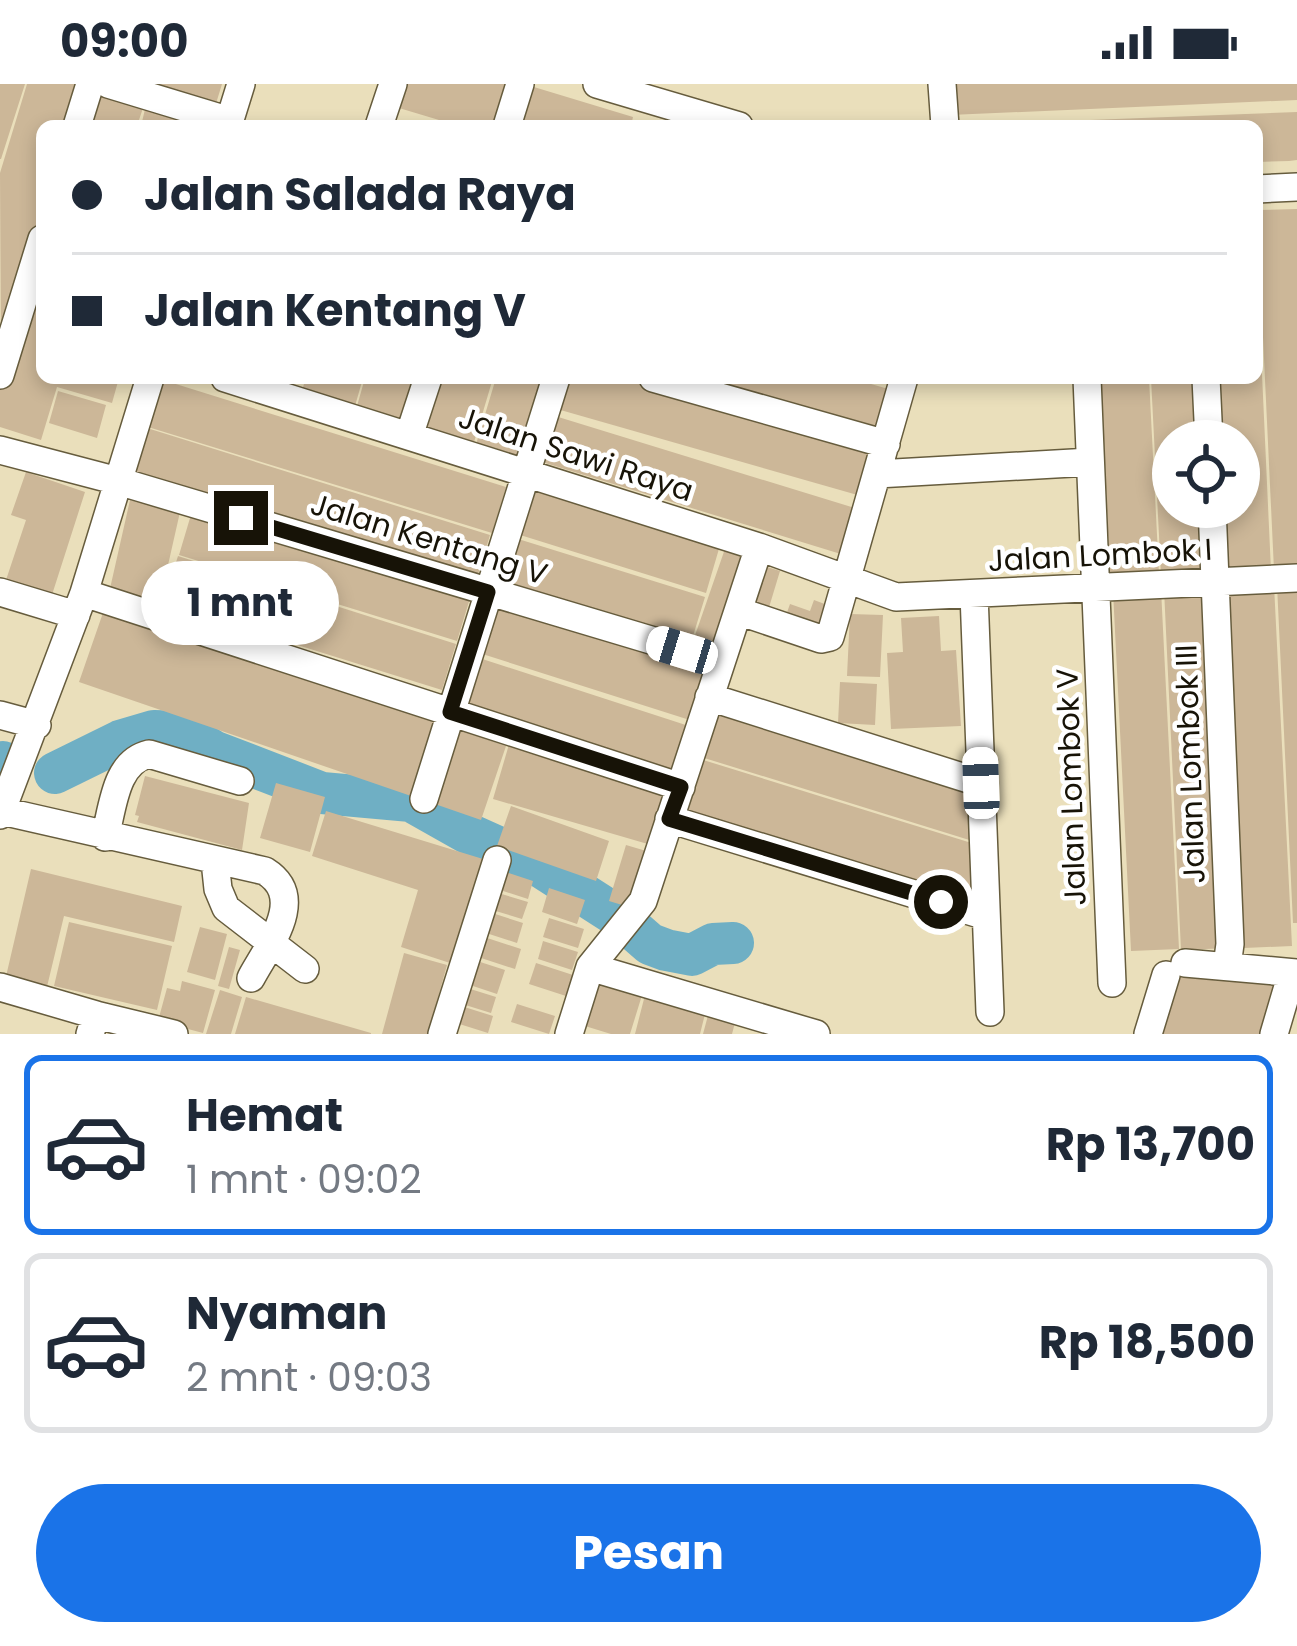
<!DOCTYPE html>
<html lang="id">
<meta charset="utf-8">
<style>
body{margin:0;font-family:Poppins,sans-serif;background:#f6f6f7;color:#1f2937;height:100vh;display:flex;flex-direction:column;font-size:45px;white-space:nowrap}
*{box-sizing:border-box;margin:0}
p{font-size:39px;color:#747a83}
.icon{flex:none;width:66px;height:66px;fill:none;stroke:currentColor;stroke-width:2;stroke-linecap:round;stroke-linejoin:round}
.map{position:relative;height:950px;overflow:hidden}
.panel{display:flex;flex-direction:column;background:#fff;flex:1}
.panel>*{flex:none}
.banner{position:absolute;left:36px;top:36px;width:1227px;height:264px;border-radius:18px;box-shadow:0 6px 18px #0003;display:grid;align-content:center;height:264px;padding:0 36px;background:#fff}
.tools{position:absolute;left:1152px;top:336px;display:grid;gap:24px}
.tools a{display:grid;place-items:center;width:108px;height:108px;border-radius:50%;background:#fff;box-shadow:0 6px 18px #0003;font-size:60px}
.end{position:absolute;width:54px;height:54px;margin:-27px;border:15px solid #171307;background:#fff;box-shadow:0 0 0 6px #fff}
.from{border-radius:50%}
.bubble{position:absolute;height:84px;border-radius:42px;background:#fff;box-shadow:0 6px 18px #0003;font-size:39px;font-weight:700;line-height:84px;text-align:center}
.car{position:absolute;width:36px;height:72px;margin:-36px -18px;border-radius:15px;box-shadow:0 0 9px 3px #0007;background:linear-gradient(#fff 24%,#345 0 40%,#fff 0 76%,#345 0 86%,#fff 0)}
.banner b{display:flex;align-items:center;gap:42px;height:114px;font-size:45px}
.banner b+b{border-top:3px solid #e0e1e3}
.banner i{width:30px;height:30px;background:#1f2937}
ul{padding:21px 0 0;list-style:none}
li{display:flex;align-items:center;gap:36px;height:180px;margin:0 24px 18px;padding:0 12px;border:6px solid #e0e1e3;border-radius:18px}
li div{flex:1}
li b{display:block;font-size:45px}
li em{font-style:normal;font-weight:700}
li.on{border-color:#1a73e8}
li>.icon{width:108px;height:108px;stroke-width:1.5}
.button{display:flex;gap:24px;margin-top:auto;padding:24px 36px}
.button a{flex:1;height:138px;border-radius:72px;background:#1a73e8;color:#fff;font-size:48px;font-weight:700;line-height:138px;text-align:center}
.status{display:flex;justify-content:space-between;align-items:center;height:84px;padding:0 60px;background:#fff;direction:ltr}
.status svg{height:33px;fill:currentColor}
.map>svg:first-child{display:block}
</style>
<div class="status"><b>09:00</b><svg viewBox="0 0 49 12"><path d="M0 12V9h3v3zM5 12V6h3v6zM10 12V3h3v9zM15 12V0h3v12zM26 1h20v11H26zM47 4h2v5h-2z"/></svg></div>
<div class="map">
<svg width="1297" height="950" viewBox="0 0 1297 950">
<rect width="100%" height="100%" fill="#eadfbb"/>
<g fill="none" stroke-linecap="round" stroke-linejoin="round">
<!-- river -->
<path stroke="#6fafc4" stroke-width="42" d="M0,680L3,678
M55,689L120,657L154,647L182,648L213,667L322,709L411,717L473,752L538,781L619,833L650,860L666,866L692,871L713,860L733,859"/>
</g>
<!-- building -->
<path fill="#ccb798" d="M0,0H25L1,75H0Z
M27,0H83L70,42H42V132L1,267L0,89Z
M135,0H222L214,26Z
M395,0H515L503,42H459L389,21Z
M524,0L633,33L631,42H511Z
M949,0H1297V16L950,31Z
M90,4L144,21L137,42H78Z
M146,21L199,35L197,42H141Z
M1297,28V76L1289,77L1257,78V42H1052V38L1064,37Z
M1297,125V486H1274L1257,126Z
M42,164V294H119L112,319L57,303L41,356L0,343V297Z
M1257,268H1261L1271,487L1223,489L1220,423H1239V357H1217L1213,294H1257Z
M306,294H363L353,329L300,312Z
M365,294H423L408,346L355,329Z
M435,294H493L472,365L419,348Z
M496,294H554L527,383L474,367Z
M566,294H623L874,366L861,412L557,325Z
M680,294H850L892,306L879,352Z
M1101,294H1149L1159,490L1110,492Z
M1151,294H1199L1202,357H1173V423H1206L1209,489L1161,491Z
M163,296L506,403L492,449L148,343Z
M58,307L106,321L97,354L49,339Z
M555,332L858,425L844,471L542,378Z
M147,344L490,451L476,497L133,391Z
M26,388L85,408L50,517L4,502L26,436L11,431Z
M532,399L721,458L706,509L517,450Z
M130,416L180,428L159,521L109,509Z
M193,424L471,511L457,557L179,471Z
M515,454L705,513L689,565L500,505Z
M727,459L754,469L718,573L691,563Z
M178,472L456,560L442,606L163,519Z
M760,481L780,487L767,530L747,525Z
M1274,501L1292,862L1244,864L1226,503Z
M1277,501H1297V839H1293Z
M1212,503L1230,864L1181,866L1164,505Z
M1161,505L1179,865L1131,867L1113,507Z
M489,513L712,585L696,638L473,567Z
M814,516L830,522L821,550L784,537L790,520L810,527Z
M105,523L439,638L414,713L79,598Z
M850,530L883,531L880,593L847,592Z
M939,532L941,567L956,566L961,642L891,645L887,569L903,568L901,534Z
M473,572L695,644L678,697L456,625Z
M840,598L877,600L875,641L838,639Z
M716,621L977,701L979,759L701,673Z
M457,645L506,662L481,736L432,719Z
M510,657L674,708L658,763L493,715Z
M700,675L978,761L979,823L683,731Z
M145,692L249,719L242,766L137,738L139,732L135,731Z
M276,699L325,713L310,768L260,754Z
M511,722L609,757L596,797L497,762Z
M326,727L483,775L450,879L401,863L418,806L312,772Z
M626,761L653,769L635,825L609,817Z
M31,785L182,822L174,858L64,832L45,911L4,901Z
M500,786L533,797L528,815L494,804Z
M549,804L585,816L577,840L542,828Z
M495,808L528,818L522,835L489,825Z
M489,828L523,839L517,859L483,848Z
M549,834L584,845L578,864L543,853Z
M69,838L172,862L157,926L54,902Z
M200,843L227,850L215,896L187,888Z
M481,852L521,865L515,885L475,872Z
M543,857L578,868L572,886L538,875Z
M229,863L240,866L229,905L218,902Z
M404,869L447,881L428,950H382Z
M474,876L505,886L497,910L467,900Z
M536,879L573,891L566,912L529,900Z
M1179,886L1286,894L1268,950H1158Z
M599,894L643,908L630,950H611L585,942Z
M182,897L215,906L203,949L158,937L167,904L180,907Z
M464,903L496,913L491,929L459,919Z
M220,906L242,913L231,950H206Z
M645,911L706,926L700,950H635Z
M246,913L371,949V950H235Z
M517,920L555,932L549,950L511,938Z
M458,921L493,932L488,949L453,938Z
M710,924L737,931L732,950H703Z"/>
<g fill="none" stroke-linecap="round" stroke-linejoin="round">
<!-- minor casing -->
<g stroke="#665c3d" stroke-width="30">
<path id="minor" d="M108,0L230,37
M597,0L739,42
M942,0L945,42
M77,42L90,0
M228,42L241,0
M379,42L393,0
M507,42L520,0
M1257,105L1297,103
M0,291L42,155
M225,294L759,463L896,513L1297,494
M653,294L886,360
M1087,294L1112,899
M1206,294L1209,357
M409,352L428,294
M0,366L118,397L721,577
M877,390L1090,378
M1212,423L1230,860L1227,882
M0,508L76,531
M84,509L681,703
M974,510L990,928
M738,527L821,555L830,553L904,294
M709,613L981,699
M0,631L37,641
M424,715L556,294
M2,727L265,787C308,814 268,862 251,894
M0,731L84,509L150,294
M669,735L986,832
M105,753C113,723 115,678 149,670L240,697
M215,777L218,805L226,824L305,885
M1185,879L1297,889
M590,883L816,950
M0,903L96,931L90,950
M96,931L174,950
M442,950L497,776
M569,950L590,883L643,817L759,463
M1148,950L1166,891
M1274,950L1292,889"/>
</g>
<!-- minor -->
<use href="#minor" stroke="#fff" stroke-width="27"/>
</g>
<g fill="none" stroke-linecap="round" stroke-linejoin="round">
<!-- route -->
<path stroke="#171307" stroke-width="15" d="M241,434L488,508L450,628L681,703L669,735L941,818"/>
</g>
<g text-anchor="middle" dominant-baseline="central" stroke-width="9" stroke-linejoin="round" paint-order="stroke">
<!-- street labels -->
<g font-size="30" fill="#171307" stroke="#fff">
<text transform="translate(576 370) rotate(18)">Jalan Sawi Raya</text>
<text transform="translate(429 455) rotate(17)">Jalan Kentang V</text>
<text transform="translate(1100 471) rotate(-3)">Jalan Lombok I</text>
<text transform="translate(1190 680) rotate(-92)">Jalan Lombok III</text>
<text transform="translate(1071 703) rotate(-92)">Jalan Lombok V</text>
</g>
</g>
</svg>
<div class="tools">
<a><svg class="icon" aria-label="locate" viewBox="0 0 24 24"><circle cx="12" cy="12" r="6"/><path d="M12 2v4M12 18v4M2 12h4M18 12h4"/></svg></a>
</div>
<i class="end from" style="left:941px;top:818px"></i>
<i class="end" style="left:241px;top:434px"></i>
<div class="bubble" style="left:141px;top:477px;width:198px">1 mnt</div>
<i class="car" style="left:682px;top:566px;rotate:287deg"></i>
<i class="car" style="left:981px;top:699px;rotate:358deg"></i>
<div class="banner">
<b><i class="from"></i>Jalan Salada Raya</b>
<b><i></i>Jalan Kentang V</b>
</div>
</div>
<section class="panel">
<ul>
<li class="on"><svg class="icon" aria-label="car" viewBox="0 0 24 24"><path d="M5 17H2v-5l4-1 3-4h7l3 4 3 1v5h-3M9 17h6M6 11h13"/><circle cx="7" cy="17" r="2"/><circle cx="17" cy="17" r="2"/></svg><div><b>Hemat</b><p>1 mnt · 09:02</p></div><em>Rp 13,700</em></li>
<li><svg class="icon" aria-label="car" viewBox="0 0 24 24"><path d="M5 17H2v-5l4-1 3-4h7l3 4 3 1v5h-3M9 17h6M6 11h13"/><circle cx="7" cy="17" r="2"/><circle cx="17" cy="17" r="2"/></svg><div><b>Nyaman</b><p>2 mnt · 09:03</p></div><em>Rp 18,500</em></li>
</ul>
<div class="button"><a>Pesan</a></div>
</section>
